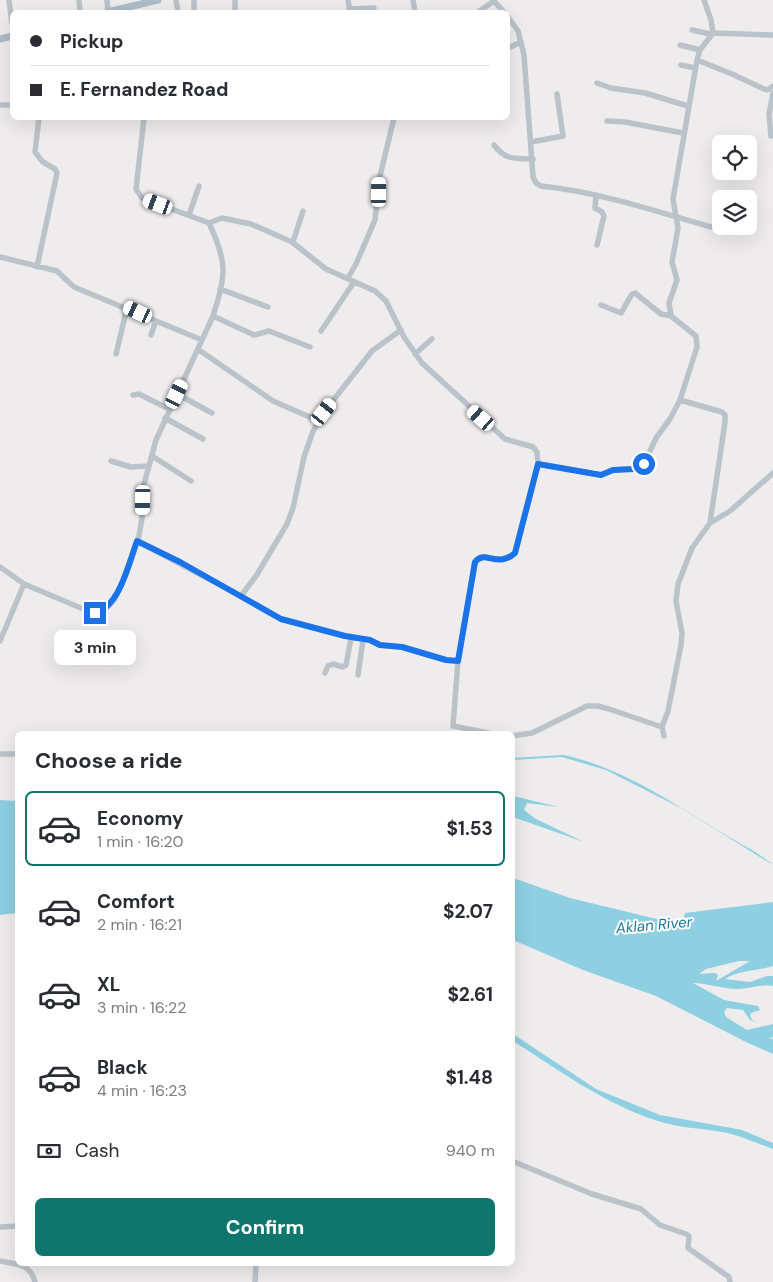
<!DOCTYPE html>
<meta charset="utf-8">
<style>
body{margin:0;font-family:"DM Sans",sans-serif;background:#f7f7f7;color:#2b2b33;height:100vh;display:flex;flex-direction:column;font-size:19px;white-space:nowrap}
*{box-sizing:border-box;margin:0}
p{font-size:16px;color:#7c7c81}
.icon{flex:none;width:28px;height:28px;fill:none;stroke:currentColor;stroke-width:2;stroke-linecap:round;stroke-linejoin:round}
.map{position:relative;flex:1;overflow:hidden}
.panel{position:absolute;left:15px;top:731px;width:500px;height:535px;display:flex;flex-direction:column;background:#fff;border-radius:8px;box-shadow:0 5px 20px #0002}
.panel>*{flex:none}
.hud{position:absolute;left:10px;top:10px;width:500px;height:110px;border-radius:8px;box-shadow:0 5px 20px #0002;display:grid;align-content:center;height:110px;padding:0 20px;background:#fff}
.buttons{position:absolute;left:712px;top:135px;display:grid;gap:10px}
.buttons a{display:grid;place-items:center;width:45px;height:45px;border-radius:8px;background:#fff;box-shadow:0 5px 20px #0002;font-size:25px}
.end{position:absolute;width:22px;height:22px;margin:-11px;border:6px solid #1a73e8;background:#fff;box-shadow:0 0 0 2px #fff}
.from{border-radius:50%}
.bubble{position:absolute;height:35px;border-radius:8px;background:#fff;box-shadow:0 5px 20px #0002;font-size:16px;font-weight:700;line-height:35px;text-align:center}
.car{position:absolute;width:15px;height:30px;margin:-15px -8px;border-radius:6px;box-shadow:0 0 4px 1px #0007;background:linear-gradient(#fff 24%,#345 0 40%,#fff 0 76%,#345 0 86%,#fff 0)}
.hud b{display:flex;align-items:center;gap:18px;height:48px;font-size:19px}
.hud b+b{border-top:1px solid #e1e1e2}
.hud i{width:12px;height:12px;background:#2b2b33}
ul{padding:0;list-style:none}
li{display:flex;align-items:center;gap:15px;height:75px;margin:0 10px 8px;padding:0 10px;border:2px solid transparent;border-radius:8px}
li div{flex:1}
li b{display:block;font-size:19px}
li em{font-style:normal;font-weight:700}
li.active{border-color:#0f766e}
li>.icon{width:45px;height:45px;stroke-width:1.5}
h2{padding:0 20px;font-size:22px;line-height:60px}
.pay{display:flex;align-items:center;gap:12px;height:55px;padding:0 20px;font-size:19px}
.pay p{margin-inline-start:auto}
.action{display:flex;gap:10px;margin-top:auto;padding:10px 20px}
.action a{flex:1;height:58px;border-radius:8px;background:#0f766e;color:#fff;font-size:20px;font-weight:700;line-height:58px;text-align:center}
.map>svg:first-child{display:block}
</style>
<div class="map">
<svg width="773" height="1282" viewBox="0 0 773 1282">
<rect width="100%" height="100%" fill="#eeecec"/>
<!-- water -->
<path fill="#8ecfe2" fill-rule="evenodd" d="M563,755C622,767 674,804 724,834C740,844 760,853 773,865L681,808L606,770L562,757L513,760V758Z
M513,796L559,807L527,803L524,810L536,819L584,842L513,817Z
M0,800L17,801V913L0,915Z
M513,878L570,898L669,922L683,920L685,913L773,902V966C757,971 739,970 725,979L750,982L767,976H773V986C760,984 749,989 737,989C722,989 707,983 693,983L724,1000L758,1006L760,1010L751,1013L750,1015L752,1020L760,1024L750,1020L743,1010L727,1008L724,1012L726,1017L747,1030L773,1024V1037L769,1038L773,1039V1054L746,1042L656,996L583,970L513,940ZM739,961H750L716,981L718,976L716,973L699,974L706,969Z
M513,1034L596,1089L660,1115L742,1130L773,1143V1149C756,1143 740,1135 722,1132C701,1128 678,1128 658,1121C605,1104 560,1071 513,1041Z"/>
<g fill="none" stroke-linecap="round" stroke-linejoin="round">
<!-- minor -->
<path stroke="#bbc3ca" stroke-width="5.5" d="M9,0L12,24
M79,0L80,12
M107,0L108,12
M176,0L178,12
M235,0V12
M348,0L350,12
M413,0L415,12
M493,0L504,12
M349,9L374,8
M194,12V0
M478,12L494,1
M508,17L518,31L524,55L533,177L536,183L541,186C599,192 655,211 711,227H714L718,219L721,200
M692,30L710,34
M713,33L773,35
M680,45L700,50
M508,48L521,42
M697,60L732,74L764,89L767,90L773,86
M681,65L695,68
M597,83L611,88L645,93L688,106
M0,105H12
M607,121L625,122L683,133
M771,136L769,114L773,93
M531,142L563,136L557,94
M494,145C506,161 515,158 533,159
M596,196L595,208L602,212L604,216L597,245
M189,215L199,186
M209,223L222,218L251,224L292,242L326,269L375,291L386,301L404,337L422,363L505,439L533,447L537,452L538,464L515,553C497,569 485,548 475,562L458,661L453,726L493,734
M293,242L303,211
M0,257L57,271L74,287L202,340
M37,267L57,173L55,169L43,162L35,152L39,118
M348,278L356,264L375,220L379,180L394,118
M220,289L268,307
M601,305L621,313L632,294L635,293L661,314L671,316
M213,316L254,335L269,331L310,347
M401,330L372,351L324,412L313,431L304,457L293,508L287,524L256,576L241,596L281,619L345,636L370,640L379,645L402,647L446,660L458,661
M321,331L354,282
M151,335L156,321
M199,350L273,401L319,421
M116,354L127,308
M415,354L432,339
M177,394L212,413
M133,395L139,394L169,409
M165,418L203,439
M152,456L191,481
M111,461L131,467L148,466
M538,464L601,475L613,470L634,469L644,464L656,438L670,419L680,400L697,347L696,336L671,316L669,303L677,280L672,262L678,228L673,199L697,60L700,50L713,33L711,20L704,0
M710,523L730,511L773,473
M137,541L241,596
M0,567L24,584L88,611L95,613L105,610L114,600L121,585L139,536L142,518L143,488L156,440L213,316C226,275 228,263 209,223L142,198L136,189L144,118
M0,641L24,584
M325,673L328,666L333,664L343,667L346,665L351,638
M358,675L363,640
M512,736L532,733L587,706H598L609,709L662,727
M664,736L662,727L668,711L681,645L682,633L676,601L678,584L692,548L710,523L725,422V415L722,412L680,400
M0,754H18
M512,1161L592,1194L641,1209L660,1225L686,1234L689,1236L688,1248L729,1277L730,1282
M0,1227L18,1226
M0,1261C17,1265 30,1263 35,1282
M255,1282L256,1264"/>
<!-- major -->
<path stroke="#aebbc8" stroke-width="7" d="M107,12L158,0
M0,39L12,36"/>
</g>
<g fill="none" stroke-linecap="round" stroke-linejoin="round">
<!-- route -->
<path stroke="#1a73e8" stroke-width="6" d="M95,613C120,606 129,563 137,541L180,562L281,619L345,636L370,640L380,645L402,647L446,660L458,661L475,562C485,549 497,569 515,553L538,464L601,475L613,470L634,469L644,464"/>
</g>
<g text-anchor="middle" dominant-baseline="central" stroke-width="4" stroke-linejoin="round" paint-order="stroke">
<!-- water labels -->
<g font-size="15" font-style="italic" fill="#1a7a96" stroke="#fff">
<text transform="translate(654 925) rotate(-5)">Aklan River</text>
</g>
</g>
</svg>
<div class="buttons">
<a><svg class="icon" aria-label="locate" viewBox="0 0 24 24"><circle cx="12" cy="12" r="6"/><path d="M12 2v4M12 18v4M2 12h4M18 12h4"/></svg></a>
<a><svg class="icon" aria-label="layers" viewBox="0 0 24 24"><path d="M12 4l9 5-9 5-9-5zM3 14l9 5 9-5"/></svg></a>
</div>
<i class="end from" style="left:644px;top:464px"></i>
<i class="end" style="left:95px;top:613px"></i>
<div class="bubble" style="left:54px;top:630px;width:82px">3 min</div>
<i class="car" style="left:379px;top:192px;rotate:1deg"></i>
<i class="car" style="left:158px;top:204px;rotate:290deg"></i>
<i class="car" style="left:138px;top:312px;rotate:295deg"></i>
<i class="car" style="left:177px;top:394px;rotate:26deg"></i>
<i class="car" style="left:324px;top:412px;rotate:38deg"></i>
<i class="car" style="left:481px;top:418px;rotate:311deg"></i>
<i class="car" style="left:143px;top:500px;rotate:181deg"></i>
<div class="hud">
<b><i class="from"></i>Pickup</b>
<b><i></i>E. Fernandez Road</b>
</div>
<section class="panel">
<h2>Choose a ride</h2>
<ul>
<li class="active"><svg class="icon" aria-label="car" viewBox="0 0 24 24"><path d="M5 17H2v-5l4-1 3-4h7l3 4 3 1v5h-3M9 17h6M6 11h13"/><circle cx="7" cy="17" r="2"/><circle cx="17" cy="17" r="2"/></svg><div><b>Economy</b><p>1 min · 16:20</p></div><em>$1.53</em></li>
<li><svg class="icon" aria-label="car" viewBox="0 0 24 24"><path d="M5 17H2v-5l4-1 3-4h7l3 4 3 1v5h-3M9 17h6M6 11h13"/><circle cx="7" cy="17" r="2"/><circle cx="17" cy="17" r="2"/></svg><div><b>Comfort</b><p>2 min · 16:21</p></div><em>$2.07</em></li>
<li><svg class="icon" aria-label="car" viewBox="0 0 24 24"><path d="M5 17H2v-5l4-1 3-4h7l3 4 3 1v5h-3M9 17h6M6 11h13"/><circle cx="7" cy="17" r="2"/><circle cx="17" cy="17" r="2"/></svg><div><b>XL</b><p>3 min · 16:22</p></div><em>$2.61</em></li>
<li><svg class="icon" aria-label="car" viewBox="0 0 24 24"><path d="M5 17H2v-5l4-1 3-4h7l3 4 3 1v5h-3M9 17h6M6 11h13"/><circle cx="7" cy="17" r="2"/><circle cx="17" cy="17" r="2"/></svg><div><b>Black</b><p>4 min · 16:23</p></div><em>$1.48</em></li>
</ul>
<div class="pay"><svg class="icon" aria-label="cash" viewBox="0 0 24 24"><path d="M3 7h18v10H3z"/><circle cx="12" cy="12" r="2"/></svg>Cash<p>940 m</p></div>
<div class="action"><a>Confirm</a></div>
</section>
</div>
